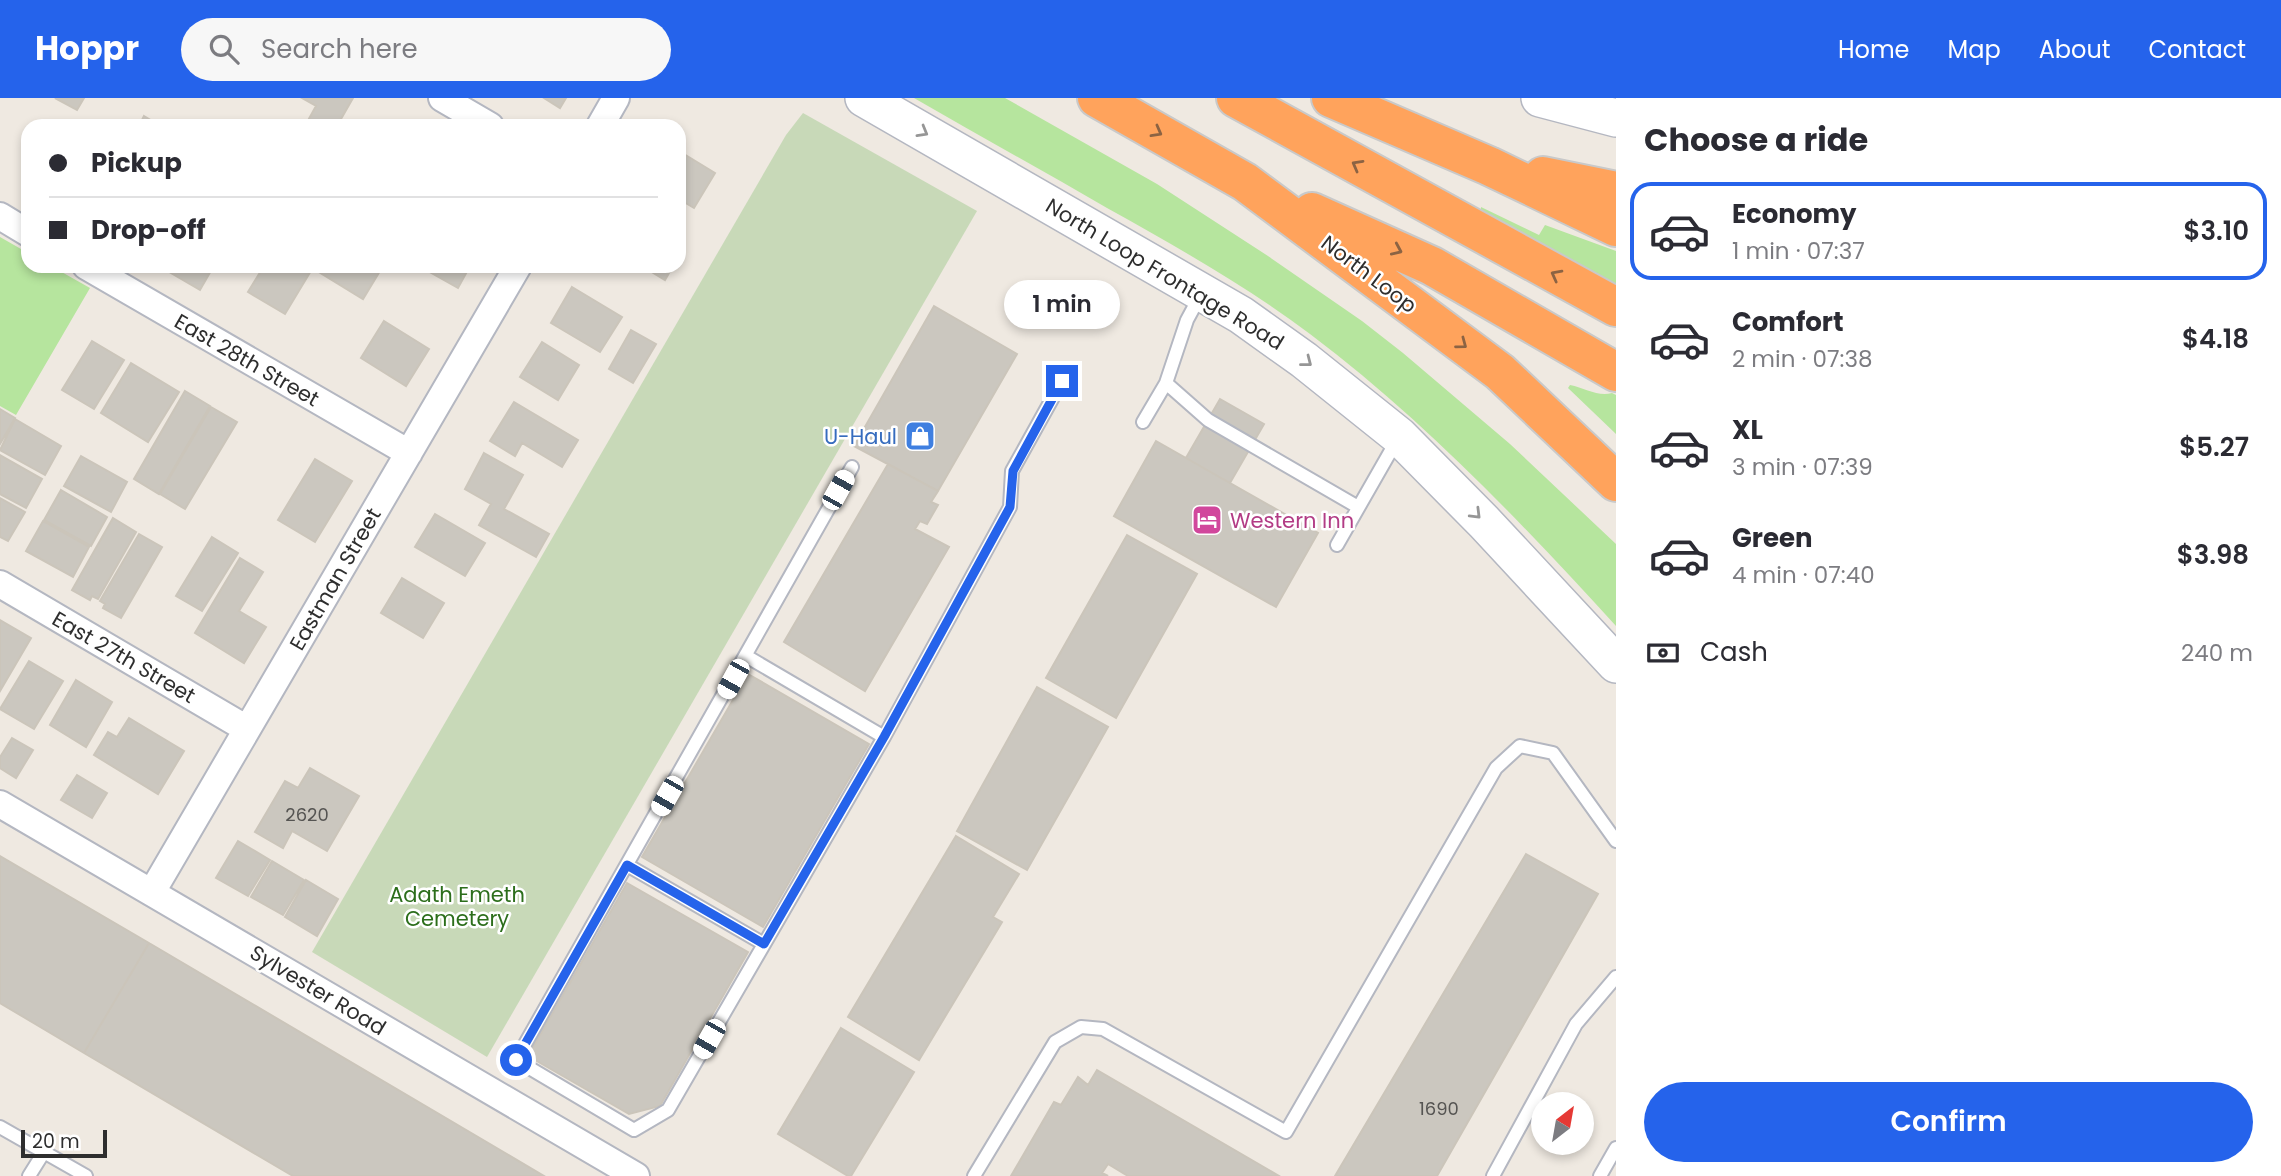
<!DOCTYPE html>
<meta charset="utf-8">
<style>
body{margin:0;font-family:Poppins,sans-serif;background:#f7f7f7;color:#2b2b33;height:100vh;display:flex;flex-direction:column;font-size:26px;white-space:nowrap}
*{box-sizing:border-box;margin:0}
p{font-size:23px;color:#7c7c81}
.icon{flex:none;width:38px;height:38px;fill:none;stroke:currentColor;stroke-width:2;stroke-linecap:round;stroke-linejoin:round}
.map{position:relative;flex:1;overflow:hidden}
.details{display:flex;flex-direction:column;background:#fff;width:665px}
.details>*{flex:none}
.banner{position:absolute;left:21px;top:21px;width:665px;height:154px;border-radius:21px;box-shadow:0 4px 10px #0003;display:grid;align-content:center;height:154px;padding:0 28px;background:#fff}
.needle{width:46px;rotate:31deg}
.buttons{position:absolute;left:1531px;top:994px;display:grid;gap:14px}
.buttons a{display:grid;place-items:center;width:63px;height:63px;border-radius:50%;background:#fff;box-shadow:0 4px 10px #0003;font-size:35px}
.scale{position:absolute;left:21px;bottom:18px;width:86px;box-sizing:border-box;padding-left:7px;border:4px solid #2e2e2e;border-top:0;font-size:19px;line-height:24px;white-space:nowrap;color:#2e2e2e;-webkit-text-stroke:5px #fff;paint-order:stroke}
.end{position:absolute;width:32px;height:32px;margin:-16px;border:9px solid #2563eb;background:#fff;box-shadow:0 0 0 4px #fff}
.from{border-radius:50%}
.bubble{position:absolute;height:49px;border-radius:24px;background:#fff;box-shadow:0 4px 10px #0003;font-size:23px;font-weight:600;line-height:49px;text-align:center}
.car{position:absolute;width:21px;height:42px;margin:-21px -10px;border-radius:9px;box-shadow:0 0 5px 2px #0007;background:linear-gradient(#fff 24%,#345 0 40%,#fff 0 76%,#345 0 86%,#fff 0)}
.banner b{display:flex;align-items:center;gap:24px;height:66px;font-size:26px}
.banner b+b{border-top:2px solid #e1e1e2}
.banner i{width:18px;height:18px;background:#2b2b33}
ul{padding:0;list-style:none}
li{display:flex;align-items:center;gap:21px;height:98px;margin:0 14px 10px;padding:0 14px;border:4px solid transparent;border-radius:21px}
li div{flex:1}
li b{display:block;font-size:26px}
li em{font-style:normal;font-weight:600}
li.active{border-color:#2563eb}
li>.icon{width:63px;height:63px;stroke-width:1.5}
h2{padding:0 28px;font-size:32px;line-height:84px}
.pay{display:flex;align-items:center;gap:18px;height:77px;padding:0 28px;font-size:26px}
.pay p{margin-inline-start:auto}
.cta{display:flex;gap:14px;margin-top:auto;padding:14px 28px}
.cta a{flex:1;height:80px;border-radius:42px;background:#2563eb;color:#fff;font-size:28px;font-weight:600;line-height:80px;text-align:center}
header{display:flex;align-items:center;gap:42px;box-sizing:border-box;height:98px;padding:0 35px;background:#2563eb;color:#fff}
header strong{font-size:33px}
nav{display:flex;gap:38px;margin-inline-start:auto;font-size:24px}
.search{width:490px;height:63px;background:#f7f7f7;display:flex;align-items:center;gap:18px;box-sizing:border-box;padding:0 24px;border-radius:38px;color:#7c7c81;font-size:26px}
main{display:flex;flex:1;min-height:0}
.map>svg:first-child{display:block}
</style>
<header>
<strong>Hoppr</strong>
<div class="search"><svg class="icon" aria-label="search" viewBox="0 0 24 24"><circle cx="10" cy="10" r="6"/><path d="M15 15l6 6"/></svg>Search here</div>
<nav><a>Home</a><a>Map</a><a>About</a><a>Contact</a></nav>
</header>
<main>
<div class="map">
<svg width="1616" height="1078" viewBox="0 0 1616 1078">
<rect width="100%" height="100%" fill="#efe9e1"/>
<!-- green -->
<path fill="#b6e59e" d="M914,0H1005L1157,86L1268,158L1362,223L1403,255L1510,346L1616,446V528C1520,423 1423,321 1310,236C1246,188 1177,149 1107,110C1043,73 978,37 914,0Z
M1481,109L1539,137L1545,127L1616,153V186L1481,113Z
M0,139L28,155V168H51L90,190L16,317L0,308Z
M1570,287C1585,290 1598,299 1612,295L1616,297V336L1568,290Z"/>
<!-- cemetery -->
<path fill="#c8d9b8" d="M803,15L977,113L487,959L312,854L786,37Z"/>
<!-- building -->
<path fill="#cbc7bf" stroke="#cbc5ba" stroke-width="2" d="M55,0H84L77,12Z
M302,0H353L337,28H305L316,8Z
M544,0H566L560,10Z
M144,18L159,27V28H139Z
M679,53L715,75L694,110L679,101Z
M159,168H206L212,171L200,192Z
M264,168H307L312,171L285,216L248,194Z
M309,168H383L363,201Z
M419,168H470L458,190Z
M642,168H673L665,182Z
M572,189L622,219L600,254L551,225Z
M934,208L1017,256L938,393L854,348Z
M384,223L429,251L406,288L361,260Z
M631,232L656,246L633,285L609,271Z
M92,243L124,262L94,311L62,292Z
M542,244L579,267L558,302L520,279Z
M131,265L179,294L148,344L101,315Z
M185,293L210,308L159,396L134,381Z
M1220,301L1264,326L1230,385L1186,360Z
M514,304L578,342L562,369L522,345L515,358L490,343Z
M211,309L237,324L185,411L160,396Z
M0,311L15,320L0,346Z
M15,321L61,348L45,377L0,352Z
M1156,343L1318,435L1276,509L1114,418Z
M484,355L523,377L504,411L549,436L536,459L479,427L491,406L465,391Z
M0,357L42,381L26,410L0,396Z
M81,358L127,384L111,414L64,388Z
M315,361L352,383L315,444L278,422Z
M888,366L938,393L931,404L938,407L927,426L920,423L915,431L949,449L865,593L784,544Z
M61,392L107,419L91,448L44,422Z
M0,400L25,414L8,443L0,439Z
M435,416L485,445L465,478L415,449Z
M113,420L136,434L98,501L92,498L90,502L72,492Z
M43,423L89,449L73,479L26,453Z
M139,436L162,449L121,520L103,510L105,506L100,503Z
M1127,437L1197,476L1116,620L1046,580Z
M212,439L238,455L202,513L176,498Z
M240,460L263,474L239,513L266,529L244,565L195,535Z
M402,480L444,505L423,540L381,515Z
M0,522L31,540L0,593Z
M29,563L63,583L34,631L0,611Z
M748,576L869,646L763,829L642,759Z
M76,582L112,604L86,649L50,627Z
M1037,589L1108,629L1027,772L957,733Z
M129,620L184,653L158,696L94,657L108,634L117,639Z
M12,640L33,652L16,680L0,670V659Z
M310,670L359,698L327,753L292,733L283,750L255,734L285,683L298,690Z
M77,677L107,695L92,720L61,702Z
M956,738L1019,776L993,819L1002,824L919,962L848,919Z
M238,743L270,762L248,798L216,780Z
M1526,756L1598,796L1437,1078H1335Z
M0,758L149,845L84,955L0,905Z
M272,763L304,782L283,817L251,799Z
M306,782L338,801L317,838L285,819Z
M627,785L748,854L660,1008L629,1016L528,958Z
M149,845L544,1078H293L84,955Z
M841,930L914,974L851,1078H848L778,1036Z
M1097,972L1279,1078H1128L1108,1066L1102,1075L1108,1078H1011L1054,1004L1061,1007L1078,979L1088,987Z"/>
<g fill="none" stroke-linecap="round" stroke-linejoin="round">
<!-- service casing -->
<g stroke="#b4b7c1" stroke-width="16">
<path id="service" d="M1166,285L1208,322L1358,409
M1143,324L1166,285L1187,222L1200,198
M852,369L516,962L634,1032L668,1012L884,639L1010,409L1012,373L1062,283
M1337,447L1397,342
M746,558L884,639
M627,767L764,846
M0,1029L86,1078
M29,1078L44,1054
M974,1078L1055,944L1081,929L1103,931L1286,1034L1496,670L1520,648L1553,655L1616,743
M1493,1078L1576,926L1616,879
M1600,1078L1616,1050"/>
</g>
<!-- minor casing -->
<g stroke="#b4b7c1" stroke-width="30">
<path id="minor" d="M442,0L490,28
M600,28L616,0
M0,118L28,135
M86,168L409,355
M0,486L247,631
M0,706L636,1078
M152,794L518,168"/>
</g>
<!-- secondary casing -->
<g stroke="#b4b7c1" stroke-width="40">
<path id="secondary" d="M864,0L1241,217L1304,262L1399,338L1484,424L1616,566
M1540,0L1616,20"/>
</g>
<!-- motorway casing -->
<g stroke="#c9c9c9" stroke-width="42">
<path id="motorway" d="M1097,0L1245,84L1500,274L1616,384
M1236,0L1616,209
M1331,0L1489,68L1616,129
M1543,78L1616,93
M1312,114L1432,168L1616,274"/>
</g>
<!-- service -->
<use href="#service" stroke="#fff" stroke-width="12"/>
<!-- minor -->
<use href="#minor" stroke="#fff" stroke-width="26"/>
<!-- secondary -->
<use href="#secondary" stroke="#fff" stroke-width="37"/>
<!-- motorway -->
<use href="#motorway" stroke="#ffa35c" stroke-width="38"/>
</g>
<!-- one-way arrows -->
<defs><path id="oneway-chevron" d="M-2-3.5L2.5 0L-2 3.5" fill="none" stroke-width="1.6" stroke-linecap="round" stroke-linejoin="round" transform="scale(1.75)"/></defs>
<g stroke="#969696">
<use href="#oneway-chevron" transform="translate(923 34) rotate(30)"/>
<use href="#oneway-chevron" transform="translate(1307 264) rotate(38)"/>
<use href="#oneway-chevron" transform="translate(1476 416) rotate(45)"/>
</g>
<g stroke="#8c6343">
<use href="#oneway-chevron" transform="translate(1157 34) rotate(29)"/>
<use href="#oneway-chevron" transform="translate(1357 67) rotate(-151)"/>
<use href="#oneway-chevron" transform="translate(1397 152) rotate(24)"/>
<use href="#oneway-chevron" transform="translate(1556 177) rotate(-152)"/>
<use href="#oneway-chevron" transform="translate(1462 246) rotate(37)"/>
</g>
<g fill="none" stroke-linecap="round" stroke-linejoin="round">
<!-- route -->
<path stroke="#2563eb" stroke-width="9" d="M516,962L627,767L764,846L884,639L1010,409L1013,373L1062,283"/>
</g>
<!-- icons -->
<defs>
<g id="shop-square" transform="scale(1.575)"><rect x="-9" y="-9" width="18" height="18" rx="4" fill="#3f7fe0" stroke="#fff"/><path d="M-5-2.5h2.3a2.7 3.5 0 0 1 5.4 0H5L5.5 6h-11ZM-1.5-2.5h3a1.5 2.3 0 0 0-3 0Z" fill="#fff"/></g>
<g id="hotel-square" transform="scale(1.575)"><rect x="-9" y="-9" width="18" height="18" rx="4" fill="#d1479c" stroke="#fff"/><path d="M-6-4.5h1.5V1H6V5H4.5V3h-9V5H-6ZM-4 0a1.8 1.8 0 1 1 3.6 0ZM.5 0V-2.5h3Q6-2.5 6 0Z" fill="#fff"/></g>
</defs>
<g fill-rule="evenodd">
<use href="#shop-square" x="920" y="338"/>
<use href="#hotel-square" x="1207" y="422"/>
</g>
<g text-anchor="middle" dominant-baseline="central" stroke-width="5" stroke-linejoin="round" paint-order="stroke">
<!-- number labels -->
<g font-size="18" fill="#555452">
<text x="307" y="716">2620</text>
<text x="1439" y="1010">1690</text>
</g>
<!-- street labels -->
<g font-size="21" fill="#2e2e2e" stroke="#fff">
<text transform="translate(1165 176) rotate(31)">North Loop Frontage Road</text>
<text transform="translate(1369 176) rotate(37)">North Loop</text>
<text transform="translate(247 262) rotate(30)">East 28th Street</text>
<text transform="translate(335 481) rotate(-60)">Eastman Street</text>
<text transform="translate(124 559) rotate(30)">East 27th Street</text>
<text transform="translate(318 892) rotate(31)">Sylvester Road</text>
</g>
<!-- shop labels -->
<g font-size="21" fill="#366cbe" stroke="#fff" text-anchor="end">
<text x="897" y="338">U-Haul</text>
</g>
<!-- hotel labels -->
<g font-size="21" fill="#b23c85" stroke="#fff" text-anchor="start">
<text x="1230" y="422">Western Inn</text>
</g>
<!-- park labels -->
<g font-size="21" fill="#2c6e1b" stroke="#fff">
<text x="457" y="796">Adath Emeth<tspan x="457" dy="24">Cemetery</tspan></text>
</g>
</g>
</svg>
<div class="buttons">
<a><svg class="needle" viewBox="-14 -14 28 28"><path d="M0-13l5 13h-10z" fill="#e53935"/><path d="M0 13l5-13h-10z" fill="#7c7c81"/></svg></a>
</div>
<div class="scale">20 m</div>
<i class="end from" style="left:516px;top:962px"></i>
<i class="end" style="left:1062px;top:283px"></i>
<div class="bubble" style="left:1004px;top:182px;width:116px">1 min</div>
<i class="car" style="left:838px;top:392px;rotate:29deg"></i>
<i class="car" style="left:733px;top:581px;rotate:209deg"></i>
<i class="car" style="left:667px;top:698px;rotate:210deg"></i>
<i class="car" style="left:709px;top:941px;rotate:210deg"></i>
<div class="banner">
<b><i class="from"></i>Pickup</b>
<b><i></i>Drop-off</b>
</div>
</div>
<section class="details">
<h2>Choose a ride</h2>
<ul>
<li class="active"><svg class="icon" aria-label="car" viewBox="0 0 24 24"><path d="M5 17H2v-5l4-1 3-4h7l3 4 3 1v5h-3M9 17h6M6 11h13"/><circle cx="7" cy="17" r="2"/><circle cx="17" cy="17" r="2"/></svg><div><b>Economy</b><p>1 min · 07:37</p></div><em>$3.10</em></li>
<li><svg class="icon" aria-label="car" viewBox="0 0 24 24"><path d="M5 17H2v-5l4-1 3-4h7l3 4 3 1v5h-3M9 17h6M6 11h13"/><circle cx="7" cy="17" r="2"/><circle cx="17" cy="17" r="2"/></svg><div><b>Comfort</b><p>2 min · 07:38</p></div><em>$4.18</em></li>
<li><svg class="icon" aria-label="car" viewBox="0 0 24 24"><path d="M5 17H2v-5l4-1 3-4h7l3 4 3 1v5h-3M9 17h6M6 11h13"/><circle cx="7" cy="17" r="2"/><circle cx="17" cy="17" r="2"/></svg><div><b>XL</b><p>3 min · 07:39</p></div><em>$5.27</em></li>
<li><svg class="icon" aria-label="car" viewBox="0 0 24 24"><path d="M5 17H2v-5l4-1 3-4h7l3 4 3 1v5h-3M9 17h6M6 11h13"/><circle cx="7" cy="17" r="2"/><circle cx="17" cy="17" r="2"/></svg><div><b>Green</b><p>4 min · 07:40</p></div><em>$3.98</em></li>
</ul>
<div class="pay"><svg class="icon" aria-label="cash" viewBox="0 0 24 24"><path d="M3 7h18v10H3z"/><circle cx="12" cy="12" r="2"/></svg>Cash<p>240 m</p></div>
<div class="cta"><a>Confirm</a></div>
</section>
</main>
